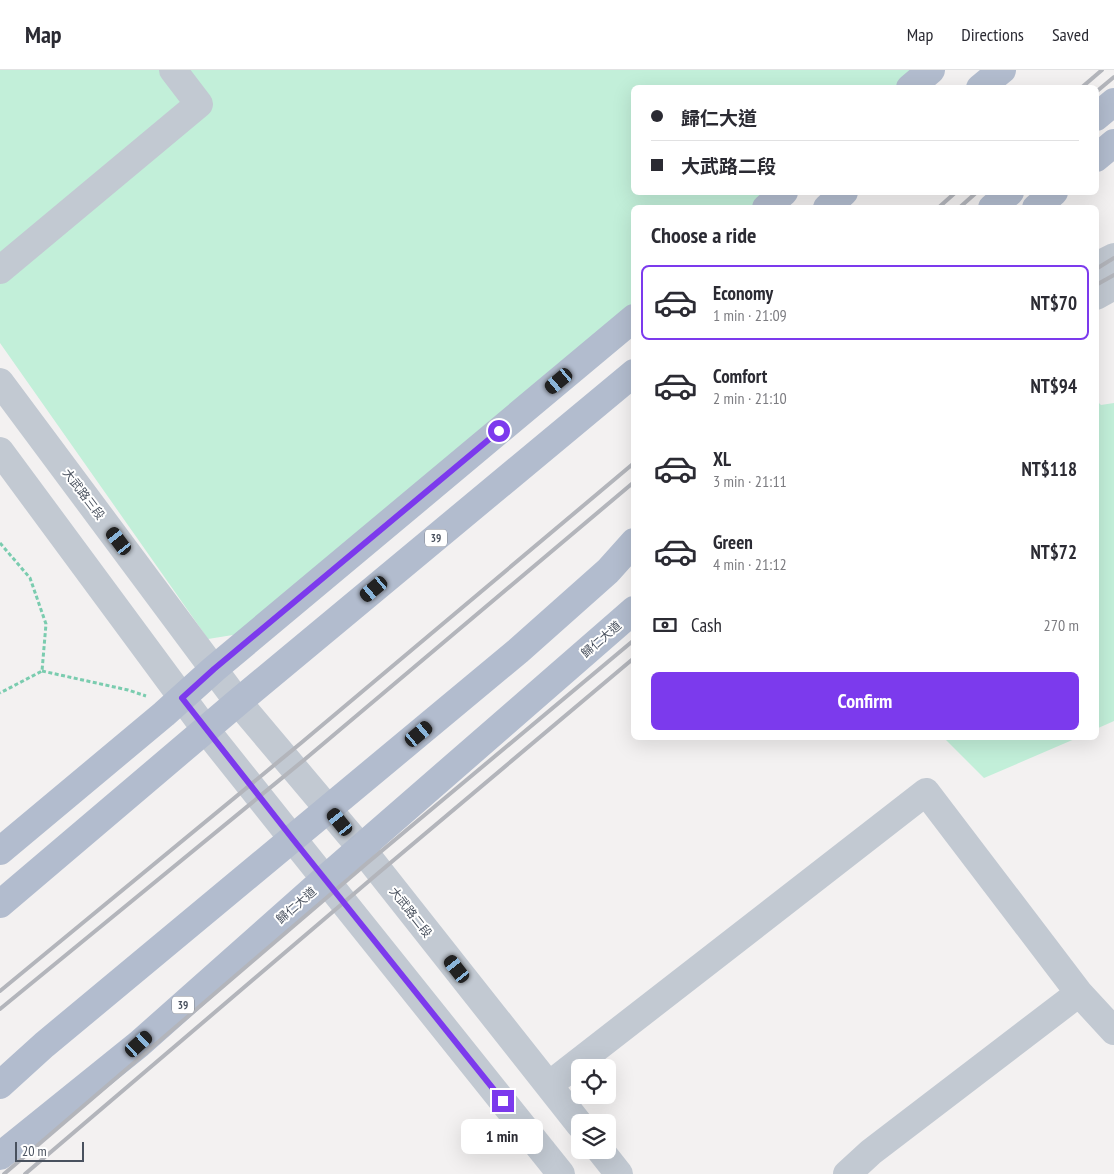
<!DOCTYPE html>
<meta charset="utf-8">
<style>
body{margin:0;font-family:"PT Sans Narrow","Noto Sans TC",sans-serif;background:#f7f7f7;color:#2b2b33;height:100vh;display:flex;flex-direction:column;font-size:19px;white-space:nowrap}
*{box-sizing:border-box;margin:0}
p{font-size:16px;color:#7c7c81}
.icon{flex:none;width:28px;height:28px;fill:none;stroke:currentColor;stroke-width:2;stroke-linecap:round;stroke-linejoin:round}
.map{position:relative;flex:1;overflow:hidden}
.panel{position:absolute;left:631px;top:135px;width:468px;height:535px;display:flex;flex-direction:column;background:#fff;border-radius:8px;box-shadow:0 5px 20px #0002}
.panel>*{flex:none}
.banner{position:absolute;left:631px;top:15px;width:468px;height:110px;border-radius:8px;box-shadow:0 5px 20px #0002;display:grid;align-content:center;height:110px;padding:0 20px;background:#fff}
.tools{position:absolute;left:571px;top:989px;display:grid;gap:10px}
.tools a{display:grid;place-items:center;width:45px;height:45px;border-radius:8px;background:#fff;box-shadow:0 5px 20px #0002;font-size:25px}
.scale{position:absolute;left:15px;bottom:12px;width:69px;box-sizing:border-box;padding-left:5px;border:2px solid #49515e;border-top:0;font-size:14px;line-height:18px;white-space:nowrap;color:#49515e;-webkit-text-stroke:4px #fff;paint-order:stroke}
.end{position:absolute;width:22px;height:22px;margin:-11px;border:6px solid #7c3aed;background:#fff;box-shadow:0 0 0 2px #fff}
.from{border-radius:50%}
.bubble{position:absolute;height:35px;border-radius:8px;background:#fff;box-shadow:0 5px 20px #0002;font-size:16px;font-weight:700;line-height:35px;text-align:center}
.car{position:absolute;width:15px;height:30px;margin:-15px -8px;border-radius:6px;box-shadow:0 0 4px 1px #0007;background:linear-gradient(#222 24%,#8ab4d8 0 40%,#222 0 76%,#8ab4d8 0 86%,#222 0)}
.banner b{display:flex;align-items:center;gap:18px;height:48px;font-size:19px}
.banner b+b{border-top:1px solid #e1e1e2}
.banner i{width:12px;height:12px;background:#2b2b33}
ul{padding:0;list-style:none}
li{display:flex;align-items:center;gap:15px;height:75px;margin:0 10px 8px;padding:0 10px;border:2px solid transparent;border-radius:8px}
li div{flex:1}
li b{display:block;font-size:19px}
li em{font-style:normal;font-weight:700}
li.on{border-color:#7c3aed}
li>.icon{width:45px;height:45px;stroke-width:1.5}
h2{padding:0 20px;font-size:22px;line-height:60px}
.pay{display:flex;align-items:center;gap:12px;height:55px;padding:0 20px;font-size:19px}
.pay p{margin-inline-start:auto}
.cta{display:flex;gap:10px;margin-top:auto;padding:10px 20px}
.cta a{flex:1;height:58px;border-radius:8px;background:#7c3aed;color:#fff;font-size:20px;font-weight:700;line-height:58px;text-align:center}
header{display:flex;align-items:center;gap:30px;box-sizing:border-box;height:70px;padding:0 25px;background:#fff;border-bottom:1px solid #e1e1e2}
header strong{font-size:24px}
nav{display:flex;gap:28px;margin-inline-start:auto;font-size:18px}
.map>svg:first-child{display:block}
</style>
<header>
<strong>Map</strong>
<nav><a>Map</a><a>Directions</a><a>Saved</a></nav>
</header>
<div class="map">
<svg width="1114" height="1104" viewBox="0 0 1114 1104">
<rect width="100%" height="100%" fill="#f3f1f1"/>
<!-- green -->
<path fill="#c2efd9" d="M0,0H922L901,17L634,18V122L777,123L759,137L634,138V243L257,561L208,569L0,273Z
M1096,330L1101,335L1114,333V651L1096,659Z
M944,668H1077L984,708Z"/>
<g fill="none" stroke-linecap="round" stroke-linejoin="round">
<!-- path -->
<path stroke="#7accaf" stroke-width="3" stroke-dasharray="4 2.5" stroke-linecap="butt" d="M0,473L30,508L46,554L42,601L0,623
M42,601L128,620L146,626"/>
<!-- minor -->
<path stroke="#c2c9d2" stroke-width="28" d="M1096,196L1114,187
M0,200L199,34L173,0
M1096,226L1114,216
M0,312L238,632L361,778L580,1055
M0,381L206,660L292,768L561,1104
M549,1015L926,722L1079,923L1114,961
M600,1080L619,1104
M847,1104L871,1082L1079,923"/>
<!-- major -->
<path stroke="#b2bcce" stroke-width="28" d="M910,18L931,0
M980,18L1002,0
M1096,47L1114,32
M1096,88L1114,73
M766,138L784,122
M827,138L844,122
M992,138L1010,122
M1036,138L1054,122
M0,781L164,644L214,599L634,248
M0,834L238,632L634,303
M0,1015L44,975L518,581L608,501L634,472
M0,1086L139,974L325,809L634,540"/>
<!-- rail -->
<path stroke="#b3b5bb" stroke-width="4" d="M1081,18L1102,0
M1096,22L1114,7
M938,138L956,122
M959,138L977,122
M1096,199L1114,188
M1096,215L1114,205
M0,921L301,673L634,393
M0,939L304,690L634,412
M4,1104L366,794L634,570
M25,1104L376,805L634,588"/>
</g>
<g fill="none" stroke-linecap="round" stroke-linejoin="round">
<!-- route -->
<path stroke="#7c3aed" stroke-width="6" d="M499,361L214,599L182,628L292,768L503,1031"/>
</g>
<g text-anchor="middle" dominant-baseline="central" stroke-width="4" stroke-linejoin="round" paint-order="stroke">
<!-- shield labels -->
<g fill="#fff" stroke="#80858e" stroke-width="1">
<rect x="425" y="459.5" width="22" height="17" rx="4"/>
<rect x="172" y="926.5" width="22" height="17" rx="4"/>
</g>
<g font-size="11" font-weight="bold" fill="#49515e">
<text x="436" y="468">39</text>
<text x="183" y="935">39</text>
</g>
<!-- street labels -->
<g font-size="12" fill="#49515e" stroke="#fff">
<text transform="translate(84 424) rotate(53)">大武路三段</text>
<text transform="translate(601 569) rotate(-41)">歸仁大道</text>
<text transform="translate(296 835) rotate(-41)">歸仁大道</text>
<text transform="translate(411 842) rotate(52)">大武路二段</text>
</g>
</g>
</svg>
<div class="tools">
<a><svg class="icon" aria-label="locate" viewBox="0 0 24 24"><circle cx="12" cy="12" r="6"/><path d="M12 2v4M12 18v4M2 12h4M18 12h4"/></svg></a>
<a><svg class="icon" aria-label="layers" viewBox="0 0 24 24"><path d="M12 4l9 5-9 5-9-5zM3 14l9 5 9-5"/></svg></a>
</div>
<div class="scale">20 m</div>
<i class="end from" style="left:499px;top:361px"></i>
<i class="end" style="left:503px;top:1031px"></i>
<div class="bubble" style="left:461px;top:1049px;width:82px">1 min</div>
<i class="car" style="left:559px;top:311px;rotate:230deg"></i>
<i class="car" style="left:119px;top:471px;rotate:323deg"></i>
<i class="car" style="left:374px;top:519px;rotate:230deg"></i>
<i class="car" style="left:419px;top:664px;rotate:50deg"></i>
<i class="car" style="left:340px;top:752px;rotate:321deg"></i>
<i class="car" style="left:457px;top:899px;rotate:322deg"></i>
<i class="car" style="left:139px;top:974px;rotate:48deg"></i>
<div class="banner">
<b><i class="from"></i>歸仁大道</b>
<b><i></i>大武路二段</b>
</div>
<section class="panel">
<h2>Choose a ride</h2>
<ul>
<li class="on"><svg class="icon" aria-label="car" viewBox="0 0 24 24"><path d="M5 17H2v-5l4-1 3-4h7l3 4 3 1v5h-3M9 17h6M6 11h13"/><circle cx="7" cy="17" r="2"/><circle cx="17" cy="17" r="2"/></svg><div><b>Economy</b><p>1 min · 21:09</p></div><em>NT$70</em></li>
<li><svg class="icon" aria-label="car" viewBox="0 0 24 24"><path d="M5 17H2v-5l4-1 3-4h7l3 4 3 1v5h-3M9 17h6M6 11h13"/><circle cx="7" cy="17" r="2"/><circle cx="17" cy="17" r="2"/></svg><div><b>Comfort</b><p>2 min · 21:10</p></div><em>NT$94</em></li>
<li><svg class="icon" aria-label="car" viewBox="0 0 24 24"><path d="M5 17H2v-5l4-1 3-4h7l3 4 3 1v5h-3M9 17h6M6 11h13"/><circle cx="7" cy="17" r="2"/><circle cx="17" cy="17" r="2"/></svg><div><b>XL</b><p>3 min · 21:11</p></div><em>NT$118</em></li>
<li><svg class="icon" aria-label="car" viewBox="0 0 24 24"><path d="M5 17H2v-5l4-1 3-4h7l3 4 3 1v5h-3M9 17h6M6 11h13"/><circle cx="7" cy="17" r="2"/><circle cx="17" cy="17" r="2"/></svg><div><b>Green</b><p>4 min · 21:12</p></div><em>NT$72</em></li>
</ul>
<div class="pay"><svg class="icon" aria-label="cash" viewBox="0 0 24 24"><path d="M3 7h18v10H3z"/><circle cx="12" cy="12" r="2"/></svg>Cash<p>270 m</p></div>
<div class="cta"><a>Confirm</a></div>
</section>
</div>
